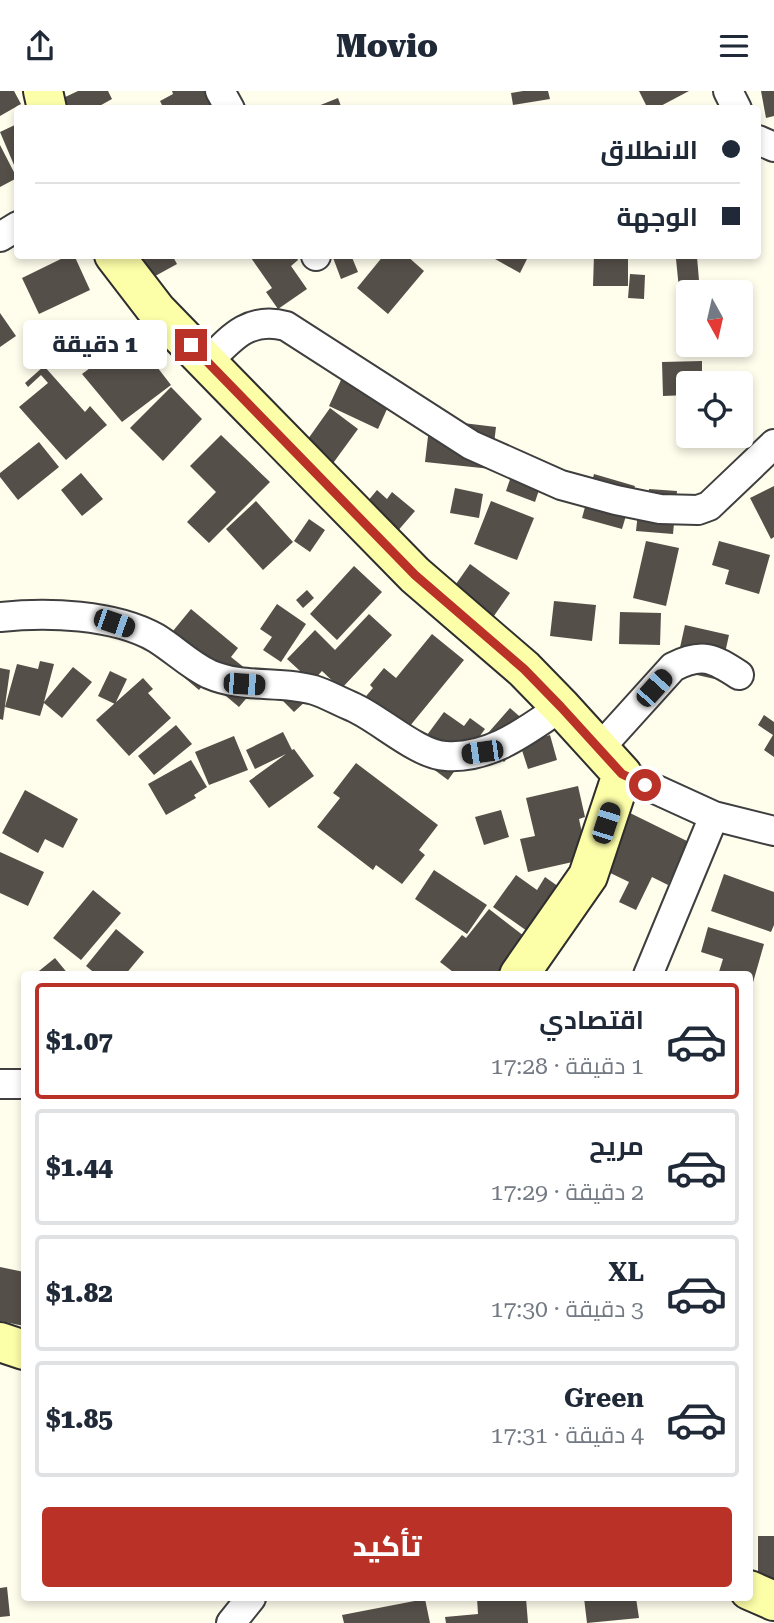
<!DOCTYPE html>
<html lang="ar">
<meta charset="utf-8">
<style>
body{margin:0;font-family:"Roboto Serif",Cairo,serif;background:#f2f2f3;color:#1f2937;direction:rtl;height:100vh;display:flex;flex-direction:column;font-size:26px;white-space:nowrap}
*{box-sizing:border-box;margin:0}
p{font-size:23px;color:#747a83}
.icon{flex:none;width:38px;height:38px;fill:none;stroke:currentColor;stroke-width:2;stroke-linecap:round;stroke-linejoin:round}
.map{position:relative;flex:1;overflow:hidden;direction:ltr}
.details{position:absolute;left:21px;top:880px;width:732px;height:630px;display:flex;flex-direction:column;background:#fff;border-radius:7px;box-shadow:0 4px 10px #0003;direction:rtl}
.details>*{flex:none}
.banner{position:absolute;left:14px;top:14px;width:747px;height:154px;border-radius:7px;box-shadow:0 4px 10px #0003;direction:rtl;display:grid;align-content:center;height:154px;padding:0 21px;background:#fff}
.needle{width:46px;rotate:172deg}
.controls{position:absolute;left:676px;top:189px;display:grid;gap:14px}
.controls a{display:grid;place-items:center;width:77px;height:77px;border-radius:7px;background:#fff;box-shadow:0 4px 10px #0003;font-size:35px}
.end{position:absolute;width:32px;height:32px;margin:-16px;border:9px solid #ba3127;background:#fff;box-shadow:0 0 0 4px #fff}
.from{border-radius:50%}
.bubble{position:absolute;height:49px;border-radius:7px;background:#fff;box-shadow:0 4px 10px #0003;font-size:23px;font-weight:800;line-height:49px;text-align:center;direction:rtl}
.car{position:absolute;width:21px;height:42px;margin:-21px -10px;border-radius:9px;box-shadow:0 0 5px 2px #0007;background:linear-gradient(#222 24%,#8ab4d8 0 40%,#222 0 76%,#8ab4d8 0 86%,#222 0)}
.banner b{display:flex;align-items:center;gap:24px;height:66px;font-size:26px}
.banner b+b{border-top:2px solid #e0e1e3}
.banner i{width:18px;height:18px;background:#1f2937}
ul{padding:12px 0 0;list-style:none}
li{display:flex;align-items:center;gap:21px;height:116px;margin:0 14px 10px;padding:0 7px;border:4px solid #e0e1e3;border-radius:7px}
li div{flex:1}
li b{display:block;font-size:26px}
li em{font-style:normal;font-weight:800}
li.on{border-color:#ba3127}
li>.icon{width:63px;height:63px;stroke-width:1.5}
.button{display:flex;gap:14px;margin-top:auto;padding:14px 21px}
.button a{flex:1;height:80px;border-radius:7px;background:#ba3127;color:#fff;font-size:28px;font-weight:800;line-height:80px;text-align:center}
header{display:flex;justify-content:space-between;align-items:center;height:91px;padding:0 21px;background:#fff;font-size:32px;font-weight:800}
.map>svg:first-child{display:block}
</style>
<header><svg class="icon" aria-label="menu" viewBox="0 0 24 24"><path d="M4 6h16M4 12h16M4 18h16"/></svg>Movio<svg class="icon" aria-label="share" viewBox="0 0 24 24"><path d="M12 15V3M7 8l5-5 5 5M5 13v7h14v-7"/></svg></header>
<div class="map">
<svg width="774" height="1532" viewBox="0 0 774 1532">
<rect width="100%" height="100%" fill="#fffdec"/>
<!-- building -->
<path fill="#554f49" d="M0,0H14L21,13L0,25Z
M78,0H108L112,8L94,18H65L61,8Z
M172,0H209L219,18H164L160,10L173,3Z
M523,0H548L550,8L513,14L511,2Z
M639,0H689L655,18H648Z
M761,0H774V25L766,27Z
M338,7L342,18H313V17Z
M17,33V81L0,41Z
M0,54L17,87L0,96Z
M69,164H74L90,199L39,223L22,187Z
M135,164H172L177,173L148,189Z
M249,164H295L298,169L291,175L307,198L278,218L266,201L272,197Z
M332,164H351L358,181L341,188Z
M384,164H406L424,180L388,223L357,197Z
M488,164H529L520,182Z
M594,164H628V195H593Z
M697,166L700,201H688V207L680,208L676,168Z
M630,183L645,184L644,208L628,207Z
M0,222L16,245L0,256Z
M133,245L171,294L122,331L82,283Z
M702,270V292H688V304L663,305L662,271Z
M44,275L85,321L90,315L107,334L66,369L19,316L48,292L41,284L28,296L25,292Z
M347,276L396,298L378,338L329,315Z
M171,296L202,328L163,370L130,337Z
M330,317L358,338L331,375L303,355Z
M430,328L496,336L491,378L425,371Z
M221,344L270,391L209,452L187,431L216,401L190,375Z
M39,351L59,376L18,409L0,386V382Z
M518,365L547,375L535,411L506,400Z
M81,382L103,408L82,425L61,399Z
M594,383L635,395L622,438L582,427Z
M774,395V446L771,448L750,407Z
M455,397L483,403L479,427L450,422Z
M649,398L677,400L673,443L636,440L639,412L648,413Z
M377,399L387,408L392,401L415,420L389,450L357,423Z
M256,410L293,451L263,479L226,438Z
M491,410L534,427L517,469L474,453Z
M309,428L325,439L310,461L294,450Z
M646,450L679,457L666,515L633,507Z
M719,450L770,464L759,503L725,493L729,479L712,474Z
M470,473L510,502L489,532L449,503Z
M354,475L382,501L337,549L310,523Z
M307,499L314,507L303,517L296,509Z
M554,510L596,514L592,550L550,545Z
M277,513L306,533L281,571L263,559L272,546L260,538Z
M191,518L238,557L231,566L261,590L239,616L207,589L199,599L155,562Z
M620,521L661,522L660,554L619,553Z
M369,523L392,544L341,598L322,580L312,591L287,568L315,539L335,559Z
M685,534L729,544L719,589L675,579Z
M432,543L464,569L396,652L355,618L373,597L370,594L384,577L396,587Z
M40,570L54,573L44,611L73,576L92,591L62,627L44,612L40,625L5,616L17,573L38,578Z
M0,577L10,579L3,629L0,628Z
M110,580L127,588L115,613L98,605Z
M143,587L153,598L148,602L171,627L129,665L96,629Z
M275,602L308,608L294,621Z
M510,617L534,638L521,653L550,644L557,669L528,678L520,653L504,671L481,650Z
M444,621L464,635L470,627L485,638L448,689L413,663Z
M764,624L774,631V666L764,659L773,644L758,634Z
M176,634L192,653L154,684L138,665Z
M283,641L292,659L294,658L314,685L269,717L249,690L286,663L255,678L246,659Z
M234,645L248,679L209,694L195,661Z
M191,669L207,696L194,704L196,707L166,724L148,693Z
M356,672L438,734L419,759L425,764L402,793L376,774L373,779L317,736L340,707L333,702Z
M578,695L585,726L579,728L586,760L575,762L577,770L528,781L520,748L535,745L526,707Z
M25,699L78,728L63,757L45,748L38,762L2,742Z
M501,719L509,746L484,754L475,726Z
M630,722L689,751L668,794L652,786L636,819L619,811L629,791L602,778Z
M0,761L44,781L28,815L0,802Z
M434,779L487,814L467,843L415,808Z
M724,783L774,801V834L771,841L711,820Z
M516,784L537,799L545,786L576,808L544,852L493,816Z
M93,799L121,822L81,869L53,847Z
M489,818L537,855L514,884H457L440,871L462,844L466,847Z
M708,836L764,853L752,895H749V884H718L723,868L701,861Z
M116,838L144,861L125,884H97L86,875Z
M55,867L69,884H34Z
M0,1176L24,1181V1235L0,1230Z
M758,1445H774V1497H758Z
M7,1496L10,1525L0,1526V1497Z
M477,1507H526L528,1532H446L445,1526L478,1523Z
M584,1507H636L639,1527L587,1532Z
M425,1508L430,1532H344L342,1524Z"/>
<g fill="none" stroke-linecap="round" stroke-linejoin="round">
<!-- street casing -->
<g stroke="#3f3f3f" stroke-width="32">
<path id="street" d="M220,0L230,18
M728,0L737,18
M758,49L774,56
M0,146L18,135
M316,164V165
M207,272C231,247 249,225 286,235L471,354L561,394L616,409L660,418L698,419L709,415L774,353
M0,526C47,521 114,523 156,547C174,558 190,574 209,583C243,598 280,589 314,599C327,603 340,611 353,616C380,628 418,664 446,665C491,668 527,639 561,616
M598,659L673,576C702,561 713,567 739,584
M622,683L714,725L774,740
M648,884L714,725
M0,993H24
M231,1532L251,1507"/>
</g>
<!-- secondary casing -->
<g stroke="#2e2e2e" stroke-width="42">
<path id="secondary" d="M43,0L47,18
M114,164L157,220L226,291L415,484L524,578L561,616L622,683L588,785L519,884
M0,1251L24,1259
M749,1499L774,1510"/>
</g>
<!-- street -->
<use href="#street" stroke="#fff" stroke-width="28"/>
<!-- secondary -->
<use href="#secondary" stroke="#fdfea8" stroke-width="38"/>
</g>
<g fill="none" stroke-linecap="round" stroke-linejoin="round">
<!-- route -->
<path stroke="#ba3127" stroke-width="9" d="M191,254L415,484L524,578L561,616L622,683L645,694"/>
</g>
</svg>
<div class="controls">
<a><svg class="needle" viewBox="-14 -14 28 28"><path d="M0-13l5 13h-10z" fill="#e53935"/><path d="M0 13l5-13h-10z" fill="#747a83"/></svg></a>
<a><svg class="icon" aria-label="locate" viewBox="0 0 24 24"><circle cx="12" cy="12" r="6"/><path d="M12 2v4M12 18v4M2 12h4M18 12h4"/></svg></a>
</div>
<i class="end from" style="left:645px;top:694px"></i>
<i class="end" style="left:191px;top:254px"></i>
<div class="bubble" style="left:23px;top:229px;width:144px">1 دقيقة</div>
<i class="car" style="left:114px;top:532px;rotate:109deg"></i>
<i class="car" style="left:244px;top:593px;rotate:94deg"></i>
<i class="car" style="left:654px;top:597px;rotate:42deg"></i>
<i class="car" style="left:482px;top:661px;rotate:262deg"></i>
<i class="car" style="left:606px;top:732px;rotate:18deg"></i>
<div class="banner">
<b><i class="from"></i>الانطلاق</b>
<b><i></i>الوجهة</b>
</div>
<section class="details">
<ul>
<li class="on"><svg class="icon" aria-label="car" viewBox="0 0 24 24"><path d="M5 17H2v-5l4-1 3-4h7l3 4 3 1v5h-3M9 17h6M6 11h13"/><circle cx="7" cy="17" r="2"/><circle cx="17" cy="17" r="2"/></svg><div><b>اقتصادي</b><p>1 دقيقة · 17:28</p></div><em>$1.07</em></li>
<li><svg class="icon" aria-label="car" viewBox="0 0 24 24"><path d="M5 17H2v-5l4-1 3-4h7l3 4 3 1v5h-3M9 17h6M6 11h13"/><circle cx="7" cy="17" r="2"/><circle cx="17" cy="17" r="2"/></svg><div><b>مريح</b><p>2 دقيقة · 17:29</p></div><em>$1.44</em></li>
<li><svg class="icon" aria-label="car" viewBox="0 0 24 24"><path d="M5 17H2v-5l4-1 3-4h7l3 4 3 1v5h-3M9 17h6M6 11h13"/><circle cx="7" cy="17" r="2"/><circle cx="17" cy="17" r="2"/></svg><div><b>XL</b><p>3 دقيقة · 17:30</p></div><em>$1.82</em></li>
<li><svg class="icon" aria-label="car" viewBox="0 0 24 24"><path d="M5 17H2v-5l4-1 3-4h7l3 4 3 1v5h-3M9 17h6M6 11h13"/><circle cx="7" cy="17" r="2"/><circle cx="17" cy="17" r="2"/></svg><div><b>Green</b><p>4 دقيقة · 17:31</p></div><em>$1.85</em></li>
</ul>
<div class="button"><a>تأكيد</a></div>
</section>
</div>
